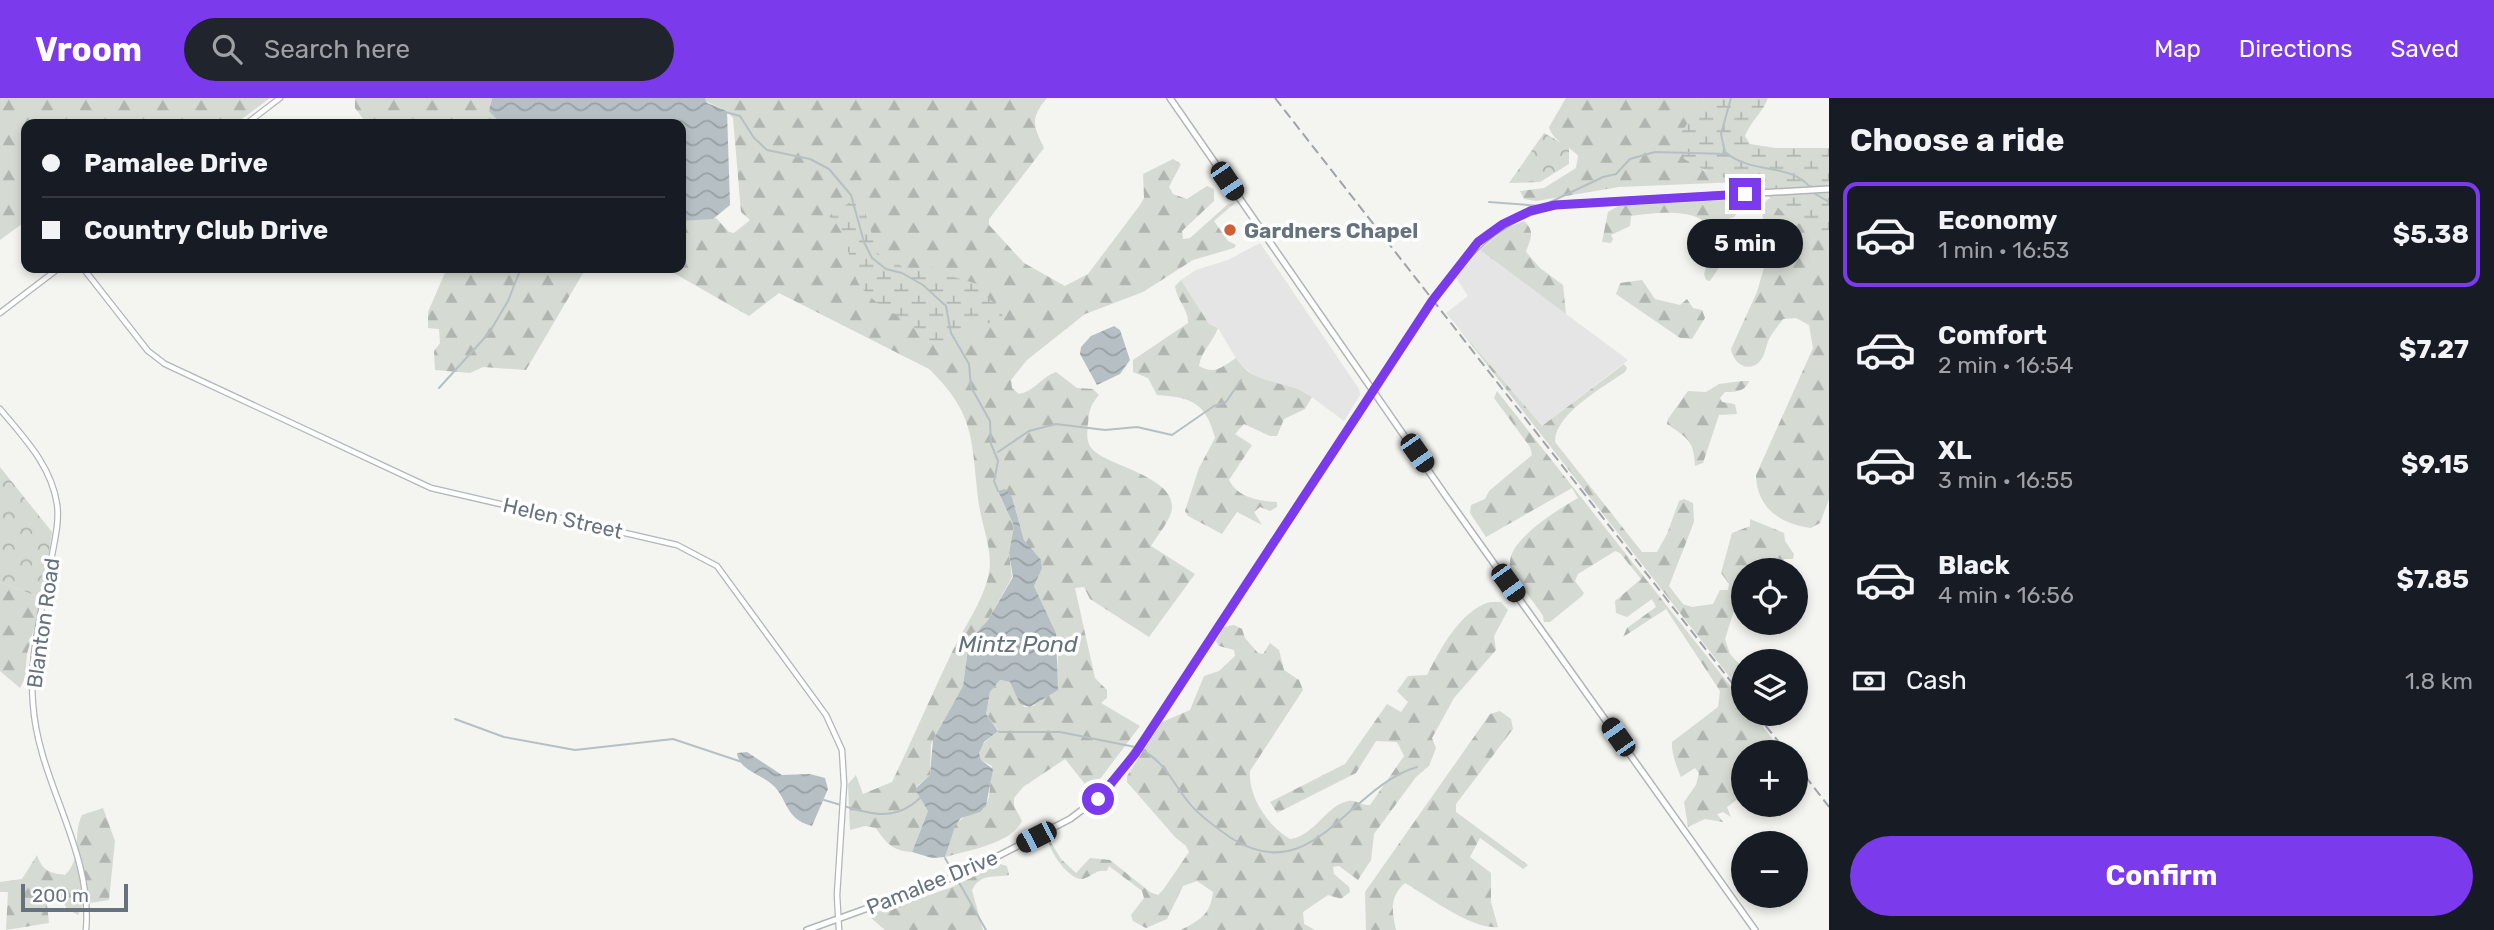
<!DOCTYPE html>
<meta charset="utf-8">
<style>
body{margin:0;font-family:Rubik,sans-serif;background:#20242c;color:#f1f3f6;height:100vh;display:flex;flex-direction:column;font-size:26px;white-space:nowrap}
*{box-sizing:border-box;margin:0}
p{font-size:23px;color:#9ea1a6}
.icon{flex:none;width:38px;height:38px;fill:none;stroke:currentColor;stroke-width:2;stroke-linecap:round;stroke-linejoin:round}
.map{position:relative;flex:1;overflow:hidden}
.details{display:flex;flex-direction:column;background:#171b24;width:665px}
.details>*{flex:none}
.hud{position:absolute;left:21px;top:21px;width:665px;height:154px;border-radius:14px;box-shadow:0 4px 10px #0003;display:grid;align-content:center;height:154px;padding:0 21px;background:#171b24}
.tools{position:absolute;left:1731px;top:460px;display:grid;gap:14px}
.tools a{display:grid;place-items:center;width:77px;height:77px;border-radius:50%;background:#171b24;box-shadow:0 4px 10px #0003;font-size:35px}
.scale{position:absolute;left:21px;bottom:18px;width:107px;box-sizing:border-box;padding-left:7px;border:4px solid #66737e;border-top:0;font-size:19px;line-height:24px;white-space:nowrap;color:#66737e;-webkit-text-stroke:5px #fff;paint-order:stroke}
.end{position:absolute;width:32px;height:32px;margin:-16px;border:9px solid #7c3aed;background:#fff;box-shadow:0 0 0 4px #fff}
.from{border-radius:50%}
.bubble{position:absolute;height:49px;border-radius:24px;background:#171b24;box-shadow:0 4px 10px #0003;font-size:23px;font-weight:700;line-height:49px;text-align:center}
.car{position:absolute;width:21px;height:42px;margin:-21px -10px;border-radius:9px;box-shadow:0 0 5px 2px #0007;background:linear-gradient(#222 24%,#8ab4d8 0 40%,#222 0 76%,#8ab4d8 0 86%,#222 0)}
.hud b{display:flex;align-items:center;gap:24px;height:66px;font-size:26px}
.hud b+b{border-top:2px solid #363941}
.hud i{width:18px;height:18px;background:#f1f3f6}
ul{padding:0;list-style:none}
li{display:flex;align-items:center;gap:21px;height:105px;margin:0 14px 10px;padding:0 7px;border:4px solid transparent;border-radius:14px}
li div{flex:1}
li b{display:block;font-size:26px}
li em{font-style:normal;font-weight:700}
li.active{border-color:#7c3aed}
li>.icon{width:63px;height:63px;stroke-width:1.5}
h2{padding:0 21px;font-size:32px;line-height:84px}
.pay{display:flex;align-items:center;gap:18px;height:77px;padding:0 21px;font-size:26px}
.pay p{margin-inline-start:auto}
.button{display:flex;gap:14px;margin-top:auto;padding:14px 21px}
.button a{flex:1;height:80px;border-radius:42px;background:#7c3aed;color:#fff;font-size:28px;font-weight:700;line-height:80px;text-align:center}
header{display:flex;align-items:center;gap:42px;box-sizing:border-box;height:98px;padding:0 35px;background:#7c3aed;color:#fff}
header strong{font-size:33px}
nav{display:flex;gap:38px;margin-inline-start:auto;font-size:24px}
.search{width:490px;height:63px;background:#20242c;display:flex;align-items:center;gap:18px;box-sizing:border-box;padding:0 24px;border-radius:38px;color:#9ea1a6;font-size:26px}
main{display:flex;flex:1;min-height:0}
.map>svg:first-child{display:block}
</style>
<header>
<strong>Vroom</strong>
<div class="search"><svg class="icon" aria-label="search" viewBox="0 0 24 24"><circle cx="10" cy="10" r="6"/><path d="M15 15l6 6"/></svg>Search here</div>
<nav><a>Map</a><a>Directions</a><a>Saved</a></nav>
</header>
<main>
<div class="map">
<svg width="1829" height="832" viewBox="0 0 1829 832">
<defs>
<pattern id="forest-firs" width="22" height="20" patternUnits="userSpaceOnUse" patternTransform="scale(1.75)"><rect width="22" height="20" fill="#d5dad2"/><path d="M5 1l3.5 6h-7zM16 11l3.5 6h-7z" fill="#b1b5b0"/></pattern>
<pattern id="wetland-marsh" width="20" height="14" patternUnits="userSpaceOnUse" patternTransform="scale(1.75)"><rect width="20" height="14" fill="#d5dad2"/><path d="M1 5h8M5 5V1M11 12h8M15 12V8" fill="none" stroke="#b1b5b0"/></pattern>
<pattern id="park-crowns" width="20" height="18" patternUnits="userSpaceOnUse" patternTransform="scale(1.75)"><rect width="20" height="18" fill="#d5dad2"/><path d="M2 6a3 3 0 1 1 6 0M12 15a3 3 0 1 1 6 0" fill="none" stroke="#b1b5b0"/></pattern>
<pattern id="water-waves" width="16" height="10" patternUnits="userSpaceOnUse" patternTransform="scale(1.75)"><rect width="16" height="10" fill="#b6c0c4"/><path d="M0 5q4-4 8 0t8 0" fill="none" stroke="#98a0a4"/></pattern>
</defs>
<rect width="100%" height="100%" fill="#f4f4f0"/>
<!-- built -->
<path fill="#e4e5e4" d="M1260,145L1359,291L1360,297L1344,323L1305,294L1262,282L1240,267L1218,230L1209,226L1181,182L1196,172L1228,162Z
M1480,152L1628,262L1542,328L1446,215L1468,198L1455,178Z"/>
<!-- forest -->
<path fill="url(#forest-firs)" d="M0,0H270L235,26H26V123L0,142Z
M355,0H492C487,14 495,15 501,26H367L355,10Z
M705,0H1047C1029,21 1034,29 1044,50L989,121V127L1024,165L1065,188L1088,176L1140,107L1144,100L1143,76L1173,61L1181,66L1169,89L1173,96L1187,101L1207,88L1214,91V103L1182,133L1183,141L1190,140L1228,106L1235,105L1214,123L1228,143L1236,147L1234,150L1193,162L1143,194L1085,216L1027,262L1011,282L1012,290L1019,296C1035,293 1040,280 1056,274L1077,290L1093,291L1099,297C1090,308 1089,312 1088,326C1087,335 1086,344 1092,351C1107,368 1175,378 1172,411C1170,423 1157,438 1151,448L1195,476L1149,539L1090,501L1084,489L1075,490L1095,580L1107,592V600L1101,605L1140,628L1097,685L1085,686L1065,661L1023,689L1014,700V708L1022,723C1011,746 968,752 945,759L954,728L965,718L984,711L989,699L992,668L981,662L979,655L982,647L998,632L986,616L990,594L1000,582L1010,584L1024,609L1034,608L1057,575L1058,558L1056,535L1034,488L1042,466L1024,442L1012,399L998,393L1014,428L1009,455L1012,479L988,522L969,543L963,588L931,646L930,677L916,689L928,713L912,754C893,753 886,745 876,730L865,728L850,732L848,686L856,677L863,696L892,684C913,640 932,596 953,552C965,528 981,506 988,480C994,456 984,435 980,412C970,348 980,320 929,271L779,195L749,218L665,170H681V123L716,120L729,134L734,135L750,122L741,114L733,20L727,13L707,4Z
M1566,0H1704L1688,25L1703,72L1739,84L1619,89L1536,103L1524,101L1520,93L1544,90L1576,70L1578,58C1568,46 1553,44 1549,29Z
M1829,95V401L1820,425L1811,430C1780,426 1757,410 1756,377L1813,250L1809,227L1796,220L1783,221C1778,228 1773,234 1769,241C1766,247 1765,258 1760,263C1748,276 1733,265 1731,251L1757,194L1765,166L1762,109L1768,101Z
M1727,102L1733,104L1738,113L1734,119L1722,123L1724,162L1710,183L1706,182L1704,176L1706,170L1704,164L1697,160L1688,145L1691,137L1696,135L1703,141L1708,140C1715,106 1650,115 1631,118L1630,128L1611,137L1613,141L1611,145L1602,144L1608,114L1618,108Z
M1524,123C1536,134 1530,141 1526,154L1540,170L1563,187L1566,216L1480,152L1506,130Z
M447,170H586L526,272L483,269L470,275L435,272L434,253L440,245L439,231L428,230V214Z
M1181,182L1209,226L1218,230C1213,244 1201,253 1199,268C1215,277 1222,269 1236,260C1253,289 1289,281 1312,299L1305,311L1284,321L1277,338H1270L1244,326L1235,336L1252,347L1229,382C1238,400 1259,403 1277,404V409L1270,413L1260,409L1254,414L1262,427L1237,414L1222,436L1188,418L1185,413L1199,370L1215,340C1206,304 1190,299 1157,297L1148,280L1133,274V262L1188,225C1189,212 1177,203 1175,188Z
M1642,182L1655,201L1680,207L1687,201L1693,210L1702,212L1705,220L1692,241L1680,240L1616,196L1620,185Z
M1456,227L1542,328L1624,266L1627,270L1625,274C1605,288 1554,316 1555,344L1642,454H1657L1667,436L1679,403L1684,401L1693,405L1694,424L1669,488L1683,506L1692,509L1713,506L1720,492H1728L1729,486L1721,475L1732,435L1750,428V421L1784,435L1785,443L1794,456L1793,461H1784L1783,472H1743V498L1737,503L1725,541L1730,556L1741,568L1743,596Z
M1742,283H1749C1745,294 1735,294 1725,294L1720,300L1722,304L1735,306L1737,316L1719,317L1703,365L1695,368C1694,342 1687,340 1667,326L1668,321L1688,293L1706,294L1719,286Z
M1497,293L1743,604V616H1753L1783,654H1743V697L1727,709L1731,719L1723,714L1717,716L1723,724L1705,721L1688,729L1684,704L1696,687L1699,675L1695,670L1681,679C1677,670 1671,654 1672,644L1718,609L1720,593L1666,511L1623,539L1627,530L1656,509L1652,501L1627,519L1616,515L1615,503L1641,481L1620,455L1615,453L1578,476L1575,483L1584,495L1582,498L1550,524H1544L1543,518C1536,506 1512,479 1510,467C1507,442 1559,411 1578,400L1572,390L1486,439L1470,415L1471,407L1485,401L1489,393L1532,357L1530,349L1494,300Z
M0,484L42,500L27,556L25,580L20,590L0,573Z
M1490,504H1501L1508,512L1494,538L1496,552L1454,600L1432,640L1436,650L1429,668L1416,679L1374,736L1371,762L1358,782L1339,768L1333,769L1334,776L1349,789L1350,794L1341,801L1328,797L1303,814L1304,826L1315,832H1181C1201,821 1210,817 1213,794L1197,783L1183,788L1167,821L1146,830L1133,823L1131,817L1144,800L1142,793L1109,768L1107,773C1095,771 1092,779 1082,781C1070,783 1046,750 1049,741L1061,761L1076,775L1090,760L1110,762L1150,794L1158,797L1163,792L1189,754L1186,748L1175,739L1127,684V678L1162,624L1190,612L1204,578L1219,573L1235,558L1234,552L1219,548L1216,543L1224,529L1234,527L1242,531L1245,540L1258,555L1263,556L1270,545L1279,552L1284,572L1299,582L1303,592L1250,673C1248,700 1269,729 1290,741C1315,738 1325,708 1348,703C1356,701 1362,708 1370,707L1404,658L1397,644L1376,643L1356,675L1277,715L1270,704L1345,666L1387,606L1401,614L1408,604L1397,593L1408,578L1427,577C1440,551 1461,512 1490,504Z
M1500,613L1511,621L1513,631L1456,706V714L1528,767L1523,771L1480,740L1470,759L1491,775V804L1498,829C1472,832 1428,798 1405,785C1389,799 1392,813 1396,832H1366L1365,794L1490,616Z
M103,710L115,743L109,802L83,806L78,817L67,811L60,797L51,795L46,797L49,825L6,832L8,794H0V784L22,781L37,757C42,772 49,775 65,777C83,760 72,737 82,717Z
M1000,766L1007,768L1009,777C993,780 981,775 972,792L983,832H885L871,820V816L950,790Z"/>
<!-- wetland -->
<path fill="url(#wetland-marsh)" d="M1704,0H1768C1763,14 1750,24 1745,38L1750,46L1775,50H1829V136L1789,122L1758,86L1716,78L1684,61L1679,38Z
M860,98L878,156L894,161L904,171L933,169L940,175L984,188L990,202L999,207L1004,222L980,227L951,243L921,242L911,223C893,218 861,197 855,178C848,157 847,134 829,118Z"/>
<!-- park -->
<path fill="url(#park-crowns)" d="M1544,35L1569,49V66L1540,84L1509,85Z
M0,369L52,434L42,500L0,484Z"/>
<!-- water -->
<path fill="url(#water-waves)" d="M492,0H705L707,5L727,13L730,107L713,121L681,123V26H501L489,13Z
M1114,228L1120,232L1130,262L1120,276L1097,287L1080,256L1081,249L1091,238Z
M1005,391L1012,399L1024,442L1041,462L1042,470L1034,488L1056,535L1058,592L1030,609L1020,606L1010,584L1000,582L990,594L986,616L998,633L984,644L979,655L981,662L993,671L986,708L980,714L961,720L955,728L945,759L932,760L912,754L928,713L915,691L930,677L933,642L963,588L969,543L988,522L1013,479L1009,455L1014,428L998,393Z
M747,654L782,677L810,676L825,680L828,691L812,728C782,720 789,698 769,684C757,675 739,671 737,655Z"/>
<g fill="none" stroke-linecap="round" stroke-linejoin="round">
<!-- stream -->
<path stroke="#b6c0c4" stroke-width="2" d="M1731,0L1721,36L1725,54C1752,77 1788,64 1810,89
M725,14L740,18L754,40L767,52L810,61L829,71L851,97L864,144L872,160L886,171L902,175L923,187L946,208L951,235L969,266L971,289L990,323L991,346L998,363L994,383L998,393
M1812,94L1829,104
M1489,104L1542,108L1603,79L1616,76L1630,61L1655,54L1728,56
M439,290L489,235L508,203L521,170
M998,354L1029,333L1056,326L1105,332L1137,329L1172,337L1214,308L1226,304L1241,282
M455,621L504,639L575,652L673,641L742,664
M999,634H1060L1135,649
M1140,651C1166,664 1172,685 1190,706C1198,716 1221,733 1231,740C1313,792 1348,689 1417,669
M824,702C856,710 889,730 920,700
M945,760L954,776
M957,781L986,832"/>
<!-- secondary casing -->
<g stroke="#b2b6ba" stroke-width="7">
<path id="secondary" d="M246,26L280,0
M83,170L148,253L165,266L431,390L677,447L717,468L826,617L842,652L844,686L837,797L839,832
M0,215L59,170
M0,311C24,340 51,367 57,406C60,426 53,448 50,469C41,514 29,560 33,606C38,684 93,752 86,832"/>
</g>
<!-- primary casing -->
<g stroke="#b1b5b8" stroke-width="8">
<path id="primary" d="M1170,0L1448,401L1755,832
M807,832L965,775L1070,721L1106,694L1156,625L1432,203C1466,157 1496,119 1555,107L1829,91"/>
</g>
<!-- secondary -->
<use href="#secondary" stroke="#fff" stroke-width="4.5"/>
<!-- primary -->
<use href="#primary" stroke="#fff" stroke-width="5"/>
<!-- rail -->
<path stroke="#9fa4a9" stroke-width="2" stroke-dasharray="10 5" stroke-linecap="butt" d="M1275,0L1743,599
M1756,616L1787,654
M1796,666L1829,709"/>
</g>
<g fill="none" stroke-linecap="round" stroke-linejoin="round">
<!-- route -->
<path stroke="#7c3aed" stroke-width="9" d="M1098,701L1135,656L1432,203L1478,144L1503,126L1530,113L1555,107L1745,96"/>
</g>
<!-- markers -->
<circle fill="#ce6037" stroke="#fff" stroke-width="2.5" cx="1230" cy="132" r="7"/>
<g text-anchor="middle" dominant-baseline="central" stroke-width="7" stroke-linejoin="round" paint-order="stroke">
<!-- poi labels -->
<g font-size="21" font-weight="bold" fill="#66737e" stroke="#fff" text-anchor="start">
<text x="1244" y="132">Gardners Chapel</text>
</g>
<!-- street labels -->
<g font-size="21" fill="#66737e" stroke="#fff">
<text transform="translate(563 420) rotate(13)">Helen Street</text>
<text transform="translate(43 525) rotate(-82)">Blanton Road</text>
<text transform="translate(932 784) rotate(-22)">Pamalee Drive</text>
</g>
<!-- water labels -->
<g font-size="23" font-style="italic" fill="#62737b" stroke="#fff">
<text x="1018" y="546">Mintz Pond</text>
</g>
</g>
</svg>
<div class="tools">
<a><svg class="icon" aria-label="locate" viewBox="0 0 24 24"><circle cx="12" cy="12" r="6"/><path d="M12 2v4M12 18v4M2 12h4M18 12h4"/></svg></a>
<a><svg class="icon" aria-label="layers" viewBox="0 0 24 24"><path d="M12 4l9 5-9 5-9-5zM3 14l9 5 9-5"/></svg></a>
<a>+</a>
<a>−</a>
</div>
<div class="scale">200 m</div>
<i class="end from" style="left:1098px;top:701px"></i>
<i class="end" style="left:1745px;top:96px"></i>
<div class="bubble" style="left:1687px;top:121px;width:116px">5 min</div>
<i class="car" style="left:1227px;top:83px;rotate:146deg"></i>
<i class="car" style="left:1417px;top:355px;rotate:145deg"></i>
<i class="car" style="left:1508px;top:485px;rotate:144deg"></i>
<i class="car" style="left:1618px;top:639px;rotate:325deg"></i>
<i class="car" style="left:1036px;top:739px;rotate:243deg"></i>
<div class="hud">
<b><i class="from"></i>Pamalee Drive</b>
<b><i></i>Country Club Drive</b>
</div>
</div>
<section class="details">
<h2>Choose a ride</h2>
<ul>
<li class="active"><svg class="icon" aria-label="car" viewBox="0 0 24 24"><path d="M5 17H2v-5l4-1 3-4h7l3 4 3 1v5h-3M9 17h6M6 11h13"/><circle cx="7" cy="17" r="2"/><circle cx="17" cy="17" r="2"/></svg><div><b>Economy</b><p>1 min · 16:53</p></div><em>$5.38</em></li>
<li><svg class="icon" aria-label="car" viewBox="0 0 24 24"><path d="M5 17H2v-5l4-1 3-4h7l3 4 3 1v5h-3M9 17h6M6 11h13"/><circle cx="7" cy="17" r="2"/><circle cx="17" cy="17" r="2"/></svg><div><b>Comfort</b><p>2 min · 16:54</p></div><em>$7.27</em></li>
<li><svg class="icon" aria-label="car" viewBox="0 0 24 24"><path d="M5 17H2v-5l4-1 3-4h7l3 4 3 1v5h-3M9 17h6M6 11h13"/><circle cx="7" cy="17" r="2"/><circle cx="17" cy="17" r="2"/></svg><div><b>XL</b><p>3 min · 16:55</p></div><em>$9.15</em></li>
<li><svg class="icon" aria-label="car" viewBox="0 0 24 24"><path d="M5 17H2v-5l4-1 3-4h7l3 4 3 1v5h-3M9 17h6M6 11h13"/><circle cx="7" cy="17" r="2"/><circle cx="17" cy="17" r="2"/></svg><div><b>Black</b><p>4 min · 16:56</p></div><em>$7.85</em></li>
</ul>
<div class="pay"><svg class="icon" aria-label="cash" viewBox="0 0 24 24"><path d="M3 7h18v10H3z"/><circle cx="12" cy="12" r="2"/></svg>Cash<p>1.8 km</p></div>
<div class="button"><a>Confirm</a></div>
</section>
</main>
